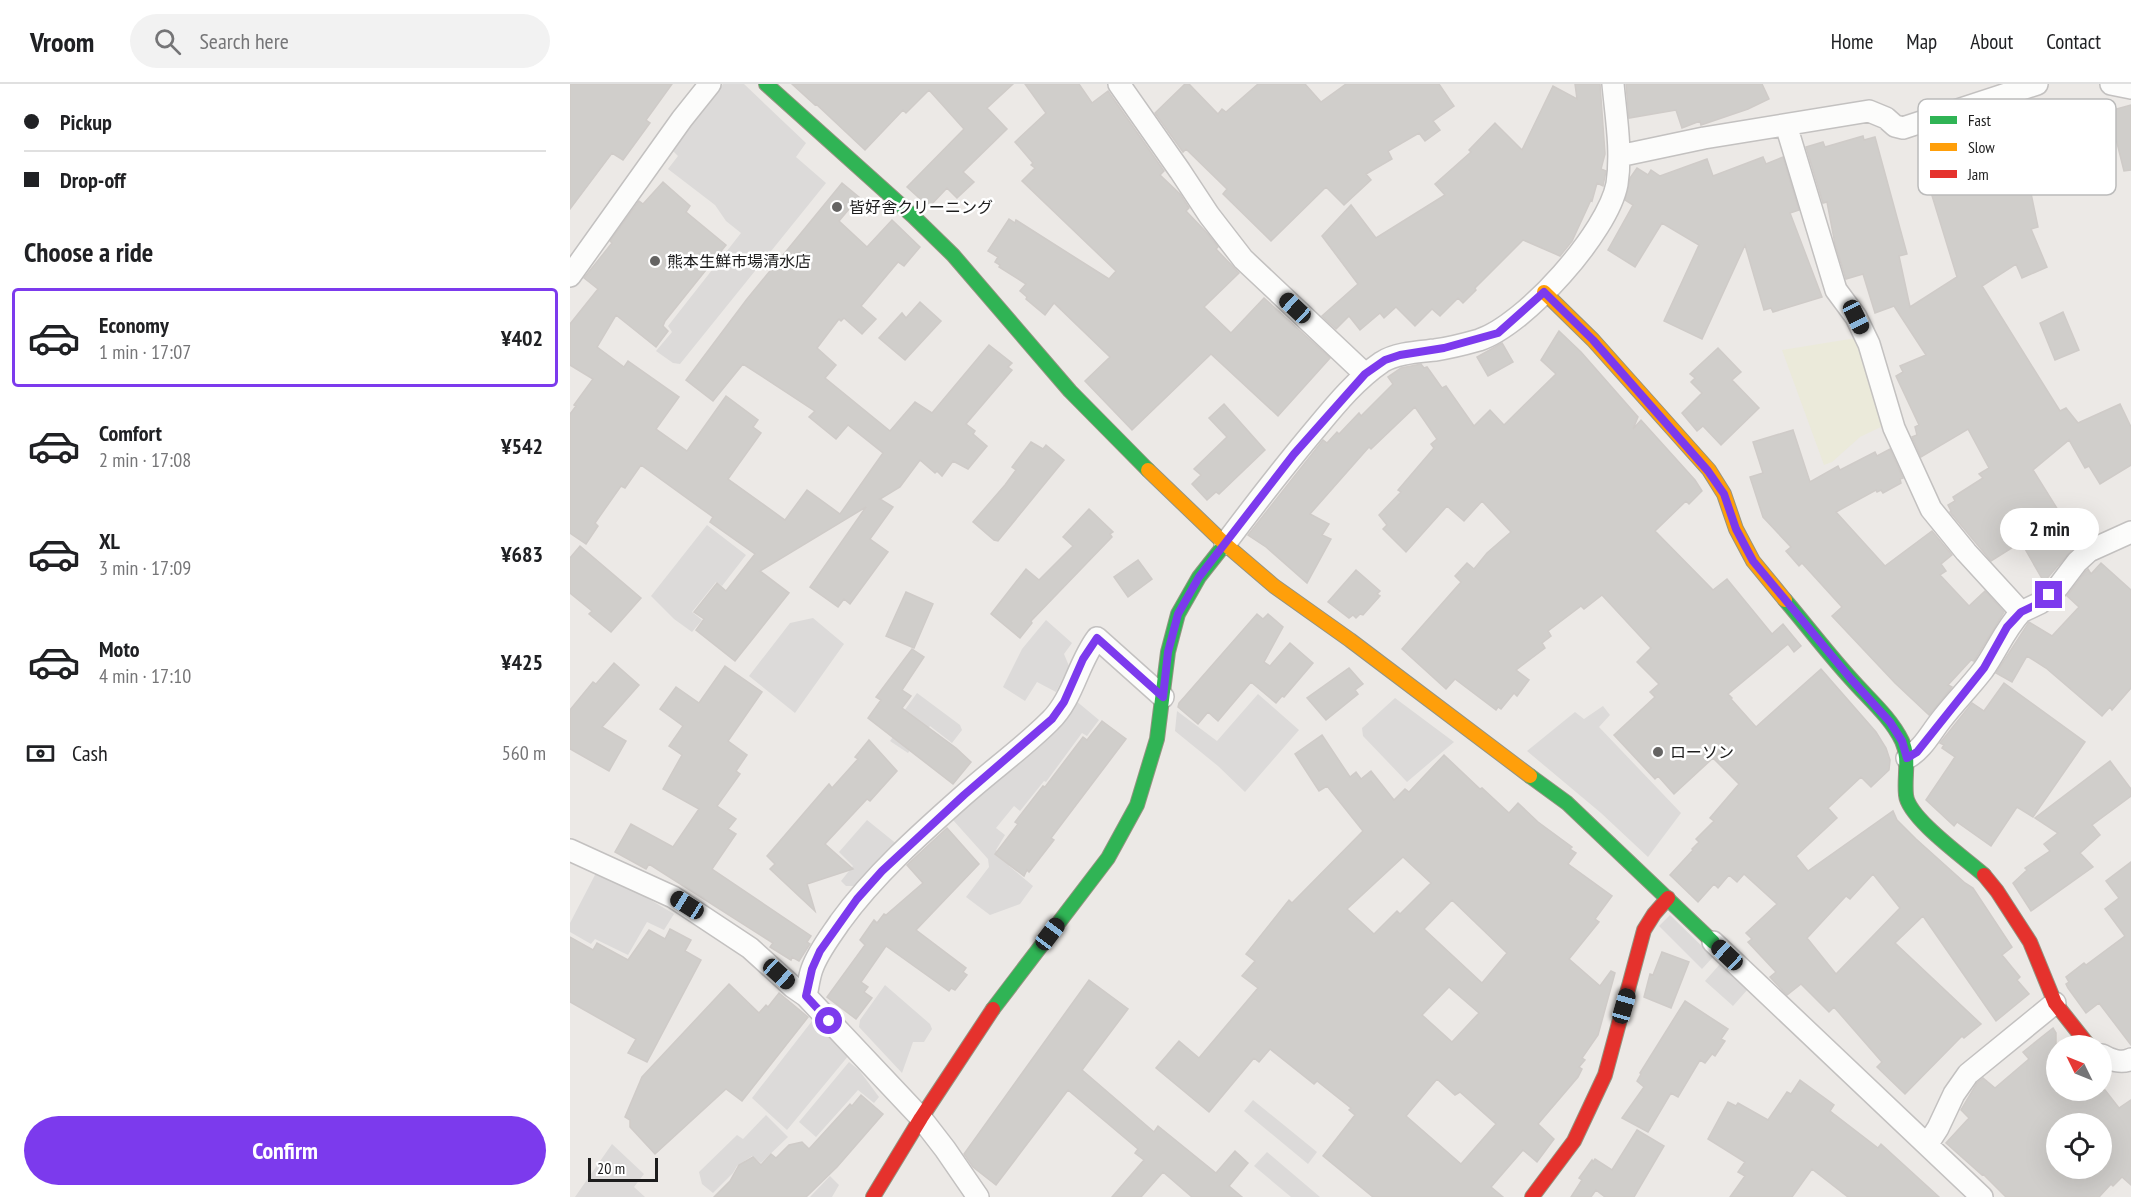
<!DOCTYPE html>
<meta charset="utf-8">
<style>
body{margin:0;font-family:"PT Sans Narrow","Noto Sans JP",sans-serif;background:#f2f2f2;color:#202124;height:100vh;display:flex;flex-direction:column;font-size:22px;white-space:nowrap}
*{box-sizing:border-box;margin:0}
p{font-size:20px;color:#757577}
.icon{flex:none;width:33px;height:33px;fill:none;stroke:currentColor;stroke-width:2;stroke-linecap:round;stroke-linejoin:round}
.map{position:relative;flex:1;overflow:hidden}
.panel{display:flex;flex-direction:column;background:#fff;width:570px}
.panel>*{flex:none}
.banner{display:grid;align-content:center;height:132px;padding:0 24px;background:#fff}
.needle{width:39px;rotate:313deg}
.controls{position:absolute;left:1476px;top:951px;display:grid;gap:12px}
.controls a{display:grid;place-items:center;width:66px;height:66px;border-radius:50%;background:#fff;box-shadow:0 6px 24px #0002;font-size:30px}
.scale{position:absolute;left:18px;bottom:15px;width:70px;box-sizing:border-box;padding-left:6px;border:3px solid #1d1d1d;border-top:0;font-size:16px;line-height:21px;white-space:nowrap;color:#1d1d1d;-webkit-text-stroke:4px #fff;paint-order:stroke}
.end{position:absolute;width:27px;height:27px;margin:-14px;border:8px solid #7c3aed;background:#fff;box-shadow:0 0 0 3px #fff}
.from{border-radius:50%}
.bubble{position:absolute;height:42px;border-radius:21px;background:#fff;box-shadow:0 6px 24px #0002;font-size:20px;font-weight:600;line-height:42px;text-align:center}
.car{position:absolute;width:18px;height:36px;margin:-18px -9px;border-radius:8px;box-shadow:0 0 4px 2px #0007;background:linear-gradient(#222 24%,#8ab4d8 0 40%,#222 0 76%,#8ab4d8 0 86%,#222 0)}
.banner b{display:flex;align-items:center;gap:21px;height:57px;font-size:22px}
.banner b+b{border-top:2px solid #e0e0e0}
.banner i{width:15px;height:15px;background:#202124}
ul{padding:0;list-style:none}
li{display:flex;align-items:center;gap:18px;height:99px;margin:0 12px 9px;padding:0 12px;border:3px solid transparent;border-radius:6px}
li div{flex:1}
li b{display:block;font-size:22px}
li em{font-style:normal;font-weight:600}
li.active{border-color:#7c3aed}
li>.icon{width:54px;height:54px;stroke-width:1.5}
h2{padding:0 24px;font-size:27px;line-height:72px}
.pay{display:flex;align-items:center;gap:15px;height:66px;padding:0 24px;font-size:22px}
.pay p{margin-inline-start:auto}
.primary-button{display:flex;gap:12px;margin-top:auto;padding:12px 24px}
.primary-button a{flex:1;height:69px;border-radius:36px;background:#7c3aed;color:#fff;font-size:24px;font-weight:600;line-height:69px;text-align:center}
header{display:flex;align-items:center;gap:36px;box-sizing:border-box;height:84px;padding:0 30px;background:#fff;border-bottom:2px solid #e0e0e0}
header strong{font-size:28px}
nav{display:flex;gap:33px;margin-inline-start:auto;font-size:21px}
.search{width:420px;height:54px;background:#f2f2f2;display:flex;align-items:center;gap:15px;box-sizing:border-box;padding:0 21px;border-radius:33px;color:#757577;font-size:22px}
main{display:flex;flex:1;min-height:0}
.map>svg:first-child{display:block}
</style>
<header>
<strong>Vroom</strong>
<div class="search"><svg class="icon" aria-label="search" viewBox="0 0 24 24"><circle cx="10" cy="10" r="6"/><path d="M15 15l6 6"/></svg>Search here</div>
<nav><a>Home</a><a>Map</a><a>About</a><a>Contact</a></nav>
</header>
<main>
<section class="panel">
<div class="banner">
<b><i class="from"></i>Pickup</b>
<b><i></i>Drop-off</b>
</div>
<h2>Choose a ride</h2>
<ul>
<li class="active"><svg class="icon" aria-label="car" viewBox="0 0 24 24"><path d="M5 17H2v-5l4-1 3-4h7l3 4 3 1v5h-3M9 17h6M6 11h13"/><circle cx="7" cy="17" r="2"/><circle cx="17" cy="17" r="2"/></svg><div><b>Economy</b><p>1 min · 17:07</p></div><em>¥402</em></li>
<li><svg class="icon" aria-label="car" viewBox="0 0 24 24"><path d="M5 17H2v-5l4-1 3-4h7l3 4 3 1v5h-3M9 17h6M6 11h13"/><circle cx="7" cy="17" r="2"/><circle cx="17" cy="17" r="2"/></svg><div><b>Comfort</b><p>2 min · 17:08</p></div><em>¥542</em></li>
<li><svg class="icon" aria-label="car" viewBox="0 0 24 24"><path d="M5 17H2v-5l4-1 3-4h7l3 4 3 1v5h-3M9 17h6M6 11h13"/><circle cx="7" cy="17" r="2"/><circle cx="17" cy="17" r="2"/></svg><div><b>XL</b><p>3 min · 17:09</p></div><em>¥683</em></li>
<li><svg class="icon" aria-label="car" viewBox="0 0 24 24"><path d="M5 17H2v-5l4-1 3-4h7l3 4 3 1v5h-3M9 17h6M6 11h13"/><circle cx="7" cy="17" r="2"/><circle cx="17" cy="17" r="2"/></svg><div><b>Moto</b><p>4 min · 17:10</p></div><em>¥425</em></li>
</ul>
<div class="pay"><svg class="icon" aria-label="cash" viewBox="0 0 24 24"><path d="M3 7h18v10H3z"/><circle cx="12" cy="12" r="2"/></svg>Cash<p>560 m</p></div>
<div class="primary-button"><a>Confirm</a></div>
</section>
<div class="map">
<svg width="1561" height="1113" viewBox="0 0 1561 1113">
<rect width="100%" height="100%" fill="#ece9e6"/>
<!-- farmland -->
<path fill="#ebeada" d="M1286,254L1315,341L1290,353L1262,378L1254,381L1212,266Z"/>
<!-- parking -->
<path fill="#dcdad9" d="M153,0H174L236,59L226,73L256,99L110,280L103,279L86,267L102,248L98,242L171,149L156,137L145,121L98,85L108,72L102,66Z
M137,441L176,471L152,502L146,498L122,528L132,536L122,548L104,535L81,512Z
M243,534L274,560L225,629L179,592L220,539Z
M476,536L502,559L494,570L499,582L486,608L467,598L455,617L433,603L452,565Z
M347,609L390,641L392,646L382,659L360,642L338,669L320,657L334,639L329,634Z
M688,610L729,646L675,708L648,682L605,647L607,627L647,657Z
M825,614L884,658L837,698L793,652L792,644Z
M505,616L529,636L517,652L512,649L476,698L474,697L450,727L444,722L426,744L435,751L426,766L441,778L439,782L463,802L450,820L420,831L396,813L419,783L418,775L383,736L481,648Z
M1033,622L1040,631L1029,643L1111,729L1078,773L1031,729L957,667L1005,628L1014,635Z
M297,736L328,761L288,802H276L271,797L283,782L269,768Z
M26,789L54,800L104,830L94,846L77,838L58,871L25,855L21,860L0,848V839Z
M1100,831L1143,873L1132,885L1089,842Z
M1150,880L1178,905L1163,922L1135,897Z
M315,901L360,940L362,945L354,958H343L332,989L289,943L290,936Z
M242,937L279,971L217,1046L182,1014Z
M279,978L289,986L309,1013L304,1019L288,1006L246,1053L229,1038Z
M683,1016L747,1068L738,1080L674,1027Z
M196,1031L218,1053L191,1079L182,1072L167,1082L163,1089L143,1109L132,1100L129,1088L167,1051L173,1055Z
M42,1060L74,1090L64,1103L75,1113H5Z
M697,1068L750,1113H721L684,1082Z
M260,1092L269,1101L262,1113H240Z"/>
<!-- building -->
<path fill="#d0cecb" stroke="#cfcbc8" stroke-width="1.5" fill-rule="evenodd" d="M0,0H102L76,36L80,39L53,76L42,69L0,125Z
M222,0H443L417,24L437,45L393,88L404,98L387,114L377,104L359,123L337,103L394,45L359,6L336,29L333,26L295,66L246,20L245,21Z
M455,0H509L522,19L538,7L594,87L590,91L610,110L619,124L616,127L637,149L648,163L646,165L669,189L634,223L661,249L694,214L760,274L708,332L641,270L562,346L515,297L540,273L484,219L475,231L456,215L457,213L450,207L456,200L429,183L430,181L425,178L428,173L418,167L439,135L445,139L446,136L539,195L546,187L452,97L465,84L461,81L463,79L445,58L476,29Z
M615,0H619L648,30L652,25L656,28L688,0H735L751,18L776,0H869L884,22L863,37L870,46L855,57L849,49L818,67L822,75L796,90L801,96L774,121L756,103L701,157L653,110L657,105L616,65L613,68L585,29Z
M1005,0H1030L1035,70L1031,85L1036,87L1033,102L1027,99L1022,117L1021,116L1002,157L990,172L953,156L905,204L906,206L893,219L888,214L870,232L862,225L845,242L826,223L814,234L810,229L790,246L779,232L766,245L752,232L788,200L752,152L781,121L806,154L875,111L865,100L901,68L899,66L925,39L952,66L983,2L1007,15Z
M1056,0H1192L1199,15L1178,25L1131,41L1130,37L1112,44L1106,26L1059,34Z
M1561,21V86L1554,87L1539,27Z
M1455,26L1457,90L1468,143L1461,145L1477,183L1452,194L1446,180L1412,202L1490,327L1496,324L1508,339L1550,320L1561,343V381L1530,400L1519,382L1515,384L1499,356L1463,386L1488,426L1486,428L1505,462L1474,498L1451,458L1421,477L1380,428L1381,427L1378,421L1385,417L1383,413L1413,394L1409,390L1419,384L1398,345L1351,373L1342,353L1347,351L1345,343L1349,341L1326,292L1333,288L1330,282L1356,271L1324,222L1305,229L1293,190L1276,195L1265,160L1257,118L1253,119L1236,63L1253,58L1255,63L1293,52L1294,56L1305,53L1337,170L1329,172L1340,223L1387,193L1352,79L1371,74L1368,66L1386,61L1388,67L1424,56L1422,28Z
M1193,73L1196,80L1213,73L1229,126L1220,129L1252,213L1203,228L1201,224L1194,226L1175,161L1132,255L1094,237L1129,161L1092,139L1065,183L1038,166L1063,121L1055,116L1060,94L1067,84L1078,91L1081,86L1090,92L1137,75L1143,92Z
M93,98L120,122L116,128L156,161L95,237L93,242L98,247L86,263L46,231L27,263L54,283L58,277L109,313L86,345L117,367L156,312L188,336L183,343L191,349L158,395L215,436L237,406L270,430L313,369L278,341L266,355L239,333L245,327L173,280L143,317L116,296L177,215L272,99L289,113L269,137L297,163L322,136L350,163L334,182L328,178L291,222L306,235L292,250L274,234L271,237L269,235L247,264L266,281L255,294L320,347L345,318L362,329L419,261L442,279L438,283L442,286L396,340L405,347L403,350L417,362L398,385L383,377L372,392L367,387L365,389L350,376L330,403L310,415L323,423L300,455L318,468L280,520L274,515L268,523L240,503L296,423L190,487L219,509L165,577L126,546L134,535L124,528L147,499L156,507L185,470L140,438L143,433L71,381L55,404L51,402L25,439L28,442L16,460L0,449V330L6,322L4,321L23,295L0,281V240L28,205L14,194L42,159L40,157L69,117L73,120Z
M350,218L371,237L335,276L309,254L332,229L336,234Z
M1493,228L1509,266L1485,276L1470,239Z
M989,247L1011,268L1068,333L1063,345L1071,336L1125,396L1132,407L1119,420L1116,417L1085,447L1143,506L1157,495L1202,550L1213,540L1231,562L1224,568L1218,560L1158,610L1162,614L1161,615L1186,643L1251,585L1306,648L1316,664L1320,676L1319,686L1301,703L1291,693L1258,724L1267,734L1226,772L1238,787L1323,727L1327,736L1346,755L1395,799L1403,804L1442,863L1432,871L1450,893L1447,896L1459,910L1426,937L1353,832L1325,859L1411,940L1394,954L1392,952L1335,1010L1307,983L1312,978L1264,923L1259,928L1231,900L1217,911L1200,893L1206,888L1178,858L1182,855L1176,849L1207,820L1174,790L1167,798L1159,791L1148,804L1144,800L1128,818L1100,791L1123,766L1122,765L1129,758L1126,755L1144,737L1140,734L1169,700L1143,674L1104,710L1088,692L1085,695L1044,651L1085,613L1080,608L1089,600L1067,578L1081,564L1032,511L1014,525L1011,522L978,547L981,552L972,559L975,564L946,586L959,596L947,612L944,609L931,625L928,623L926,626L885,595L876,605L832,565L891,498L885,492L897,479L904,485L917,469L941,448L912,417L894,437L877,422L836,468L813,445L817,441L809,431L831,408L828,406L864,364L861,360L867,355L845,323L801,365L799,363L740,430L759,440L752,451L761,455L737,499L696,463L678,451L753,356L757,359L767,348L769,350L789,329L791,332L823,300L818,293L831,284L851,280L854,284L857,283L872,304L876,302L904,342L920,326L934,341L986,290L971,276ZM1303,790L1330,824L1266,890L1237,854L1276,812L1280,815Z
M932,259L943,278L918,292L907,273Z
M1148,264L1171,288L1162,296L1189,324L1151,361L1133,342L1127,347L1112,329L1132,309L1121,298L1125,294L1120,290Z
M654,320L695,366L649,410L646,408L637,416L622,400L631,391L624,385L657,353L639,334Z
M1223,346L1240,398L1268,382L1270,386L1305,368L1307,372L1320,365L1333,394L1330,395L1331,399L1313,409L1311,406L1307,408L1306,406L1266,428L1315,482L1362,447L1382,471L1371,480L1376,487L1370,491L1399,522L1415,507L1434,528L1404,577L1401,576L1378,601L1382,603L1359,631L1325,599L1262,532L1272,523L1232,479L1229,482L1216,467L1221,463L1193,433L1180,393L1193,389L1183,358Z
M461,358L473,365L476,361L494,376L428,457L424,456L403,438L435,401L446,386L442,383Z
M519,425L543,448L540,450L542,453L461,537L462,539L450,554L421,530L456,485L469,496L503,462L493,453Z
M10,462L71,514L41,548L19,530L22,527L0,509V474Z
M568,476L582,495L558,513L544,493Z
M1531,479L1561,506V604L1542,626L1540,623L1532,632L1476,584L1457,572L1442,598L1426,589L1459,538L1482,552L1509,523L1497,512L1516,487L1518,485L1521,490Z
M786,486L810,507L807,510L810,512L793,531L790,530L786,534L783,531L779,534L758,518Z
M336,508L363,520L344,564L316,552Z
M687,530L693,535L698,530L713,543L694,578L700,582L720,559L743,579L714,613L712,612L706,619L681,598L648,637L638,628L628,640L608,623L609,619Z
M342,565L354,573L332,606L341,612L332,624L386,664L401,678L383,700L298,634L311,616L306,613Z
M44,579L69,601L32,643L56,657L39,687L0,665V626L23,598L26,600Z
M155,582L192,608L158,657L177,671L166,687L170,690L147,722L166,735L158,745L166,750L142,785L241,852L237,858L240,860L229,877L222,873L221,876L200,863L203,859L79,780L76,785L45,768L61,740L103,763L129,725L93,705L112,671L99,662L113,642L90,625L106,603L129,619Z
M779,584L793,600L785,606L788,610L756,636L737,614Z
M1434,599L1515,658L1463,733L1447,723L1421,762L1387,738L1384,742L1356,716L1385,673L1372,664L1374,661L1370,659L1402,619L1414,627Z
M532,637L556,655L481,754L484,756L459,788L457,786L454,792L425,770L448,740L445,738L473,702L475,703L513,653L517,656Z
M752,651L780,693L786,688L791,695L801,687L824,716L835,705L839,708L874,671L910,705L912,704L939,729L948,719L968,738L1002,763L1000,765L1006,769L998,780L1042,812L1025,835L1029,838L999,875L1030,902L1041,887L1045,889L1028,951L1012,974L1015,976L1009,983L1012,985L1008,993L968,1040L984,1055L967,1078L953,1066L921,1103L933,1113H803L753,1072L785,1031L779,1026L781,1024L747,997L744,1000L700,965L689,978L684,974L639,1028L586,984L609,957L629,974L688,904L672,892L685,877L676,870L719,816L722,819L793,747L757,702L749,707L725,670ZM833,773L861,799L830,830L827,827L804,850L777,825ZM882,816L937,869L912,899L854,845ZM879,903L909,929L882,958L852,931ZM867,995L885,1011L890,1008L926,1040L891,1080L836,1032Z
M299,656L327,687L300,717L297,715L255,760L283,785L237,800L245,827L200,785L205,780L197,772L259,700L262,704L288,675L285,673Z
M1540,677L1561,705V712L1522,741L1530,751L1510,769L1523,783L1461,827L1443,799L1457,786L1455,784L1480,767L1474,760L1488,749L1465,734Z
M377,744L409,780L346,846L396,884L393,888L397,891L385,906L381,904L379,907L316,862L291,898L298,903L294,908L302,914L286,935L257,913L295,861L290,856L304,836L307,839L314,830L316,831L353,799L337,781Z
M1561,778V961L1529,919L1516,929L1498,904L1496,900L1499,898L1496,893L1514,879L1516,881L1555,852L1535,825L1549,814L1536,797Z
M100,845L121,856L115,867L131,876L77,978L58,969L66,955L0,918V853L23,866L27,859L58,876L79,846L95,855Z
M1092,868L1119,878L1101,924L1074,913L1080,890L1083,891Z
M519,896L558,925L512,986L584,1048L588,1042L646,1089L665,1067L678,1079L659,1102L672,1113H622L593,1088L571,1113H542L574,1076L565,1069L568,1065L498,1006L426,1101L403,1083L394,1070Z
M159,900L189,929L196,921L198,923L209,909L238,933L172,1017L156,1005L85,1070L60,1043V1036L55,1033L72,993Z
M1115,917L1158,945L1151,955L1155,957L1145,972L1142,970L1135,979L1130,976L1108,1013L1101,1009L1078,1048L1052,1034L1074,1003L1067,997L1071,990L1070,989Z
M1483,944L1486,949V1006H1535L1549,1024L1561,1016V1101L1552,1093L1543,1102L1541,1100L1529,1113H1436L1413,1090L1412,1091L1376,1059L1399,1034L1391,1026L1407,999L1413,994L1425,1004L1459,975L1453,968ZM1486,1040H1532V1084H1486Z
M1230,996L1264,1021L1260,1027L1308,1064L1311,1060L1369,1113H1278L1242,1085L1222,1113H1160L1175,1092L1168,1088L1175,1078L1138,1055L1158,1018L1166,1022L1168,1019L1198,1036L1217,1008L1221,1010Z
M291,1011L313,1030L267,1083L236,1113H144L160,1097L169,1081L183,1073L191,1081L201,1070L206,1074L219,1061L232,1058L239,1065L280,1020L282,1022Z
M1067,1046L1094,1062L1064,1113H1035L1026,1106L1021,1113H1001L1012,1096L1009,1094L1022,1076L1023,1078L1025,1075L1042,1086Z"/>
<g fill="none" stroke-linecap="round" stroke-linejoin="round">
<!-- street casing -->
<g stroke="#c3c1c0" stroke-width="24">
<path id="street" d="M549,0L610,87L639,131L673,175L795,290
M1541,0L1561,4
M1216,41L1266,206L1286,233L1299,260L1324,344L1361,425L1396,468L1451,528C1434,547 1427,566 1413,586C1400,603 1384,619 1371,636C1360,650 1352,666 1337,674
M1049,72L1134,54L1299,27L1316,34L1325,42L1333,44L1467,0
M0,192L112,35L140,0
M655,460C685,420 716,380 748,342C767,319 787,295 812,278C826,269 848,268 865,266C879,264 895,260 909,256C955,241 1038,148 1047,100C1052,67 1046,33 1043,0
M1451,528L1470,519L1488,503L1507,478L1519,467L1561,448
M0,766L103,813L180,864L223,903L236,912L351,1034L375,1065L408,1113
M1143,858L1412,1113
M236,912C238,903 239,893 242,885C248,868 260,853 270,838C304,791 350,750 394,711C422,686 453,664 480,637C503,615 508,579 527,554L593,613
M1532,971C1540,976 1552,980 1561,975
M1357,1061L1368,1044L1384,1010L1398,990L1485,919"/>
</g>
<!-- fast casing -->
<g stroke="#949380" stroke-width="16">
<path id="fast" d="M196,0L343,132L383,171L500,307L578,386
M1215,516C1238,543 1259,571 1283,597C1299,615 1321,634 1332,657C1340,674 1334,692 1336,711C1338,734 1396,775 1414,791
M960,692L997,719L1143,858
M423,925L538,774L567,721L587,655L598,568L608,530L629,493L655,460"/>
</g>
<!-- slow casing -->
<g stroke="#949380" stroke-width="16">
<path id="slow" d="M974,208L1023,256L1139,386L1154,410L1166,445L1183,477L1215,516
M578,386L655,460L704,502L780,556L960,692"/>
</g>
<!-- jam casing -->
<g stroke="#949380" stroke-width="16">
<path id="jam" d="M1414,791L1427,807L1460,858L1485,919L1519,962
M303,1113L351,1034L423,925
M962,1113L1004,1057L1035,991L1074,846L1084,830L1098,814"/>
</g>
<!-- street -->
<use href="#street" stroke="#fcfcfb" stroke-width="21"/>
<!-- fast -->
<use href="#fast" stroke="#30b455" stroke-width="14"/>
<!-- slow -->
<use href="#slow" stroke="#ff9f0a" stroke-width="14"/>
<!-- jam -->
<use href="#jam" stroke="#e5322d" stroke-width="14"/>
</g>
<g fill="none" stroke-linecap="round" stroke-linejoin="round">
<!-- route -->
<path stroke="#7c3aed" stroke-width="8" d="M259,937L236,912L242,885L250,867L287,815L312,787L394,711L482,635L494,618L513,575L527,554L593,613L598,568L608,530L629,493L724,370L795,290L815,276L830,271L874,264L928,249L974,208L1023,256L1138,387L1154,410L1166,445L1183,477L1281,595L1320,638L1332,657L1337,674L1347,668L1414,584L1437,543L1451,528L1470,519L1479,511"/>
</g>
<!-- markers -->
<g fill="#656463" stroke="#fff" stroke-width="2">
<circle cx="267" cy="123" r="6"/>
<circle cx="85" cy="177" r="6"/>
<circle cx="1088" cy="668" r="6"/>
</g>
<g text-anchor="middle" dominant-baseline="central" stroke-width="5" stroke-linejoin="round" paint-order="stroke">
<!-- poi labels -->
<g font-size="16" fill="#1d1d1d" stroke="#fff" text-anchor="start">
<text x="279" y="123">皆好舎クリーニング</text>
<text x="97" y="177">熊本生鮮市場清水店</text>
<text x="1100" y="668">ローソン</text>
</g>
</g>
<!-- legend -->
<rect x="1348" y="15" width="198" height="96" rx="9" fill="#fff" stroke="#bbb" stroke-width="1.5"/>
<rect x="1360" y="32" width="27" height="8" fill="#30b455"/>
<rect x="1360" y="59" width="27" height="8" fill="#ff9f0a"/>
<rect x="1360" y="86" width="27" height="8" fill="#e5322d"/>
<g font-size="16" fill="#1d1d1d">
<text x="1398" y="42">Fast</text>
<text x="1398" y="69">Slow</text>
<text x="1398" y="96">Jam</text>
</g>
</svg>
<div class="controls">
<a><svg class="needle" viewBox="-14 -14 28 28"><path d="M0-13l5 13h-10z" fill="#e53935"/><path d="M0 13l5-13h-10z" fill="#757577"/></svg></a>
<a><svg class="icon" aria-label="locate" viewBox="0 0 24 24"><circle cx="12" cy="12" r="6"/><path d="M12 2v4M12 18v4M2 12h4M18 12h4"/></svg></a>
</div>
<div class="scale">20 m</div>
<i class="end from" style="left:259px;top:937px"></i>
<i class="end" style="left:1479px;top:511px"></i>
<div class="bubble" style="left:1430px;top:424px;width:99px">2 min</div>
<i class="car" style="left:725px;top:224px;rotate:313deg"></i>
<i class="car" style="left:1286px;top:233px;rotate:154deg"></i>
<i class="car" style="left:117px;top:821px;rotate:302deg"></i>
<i class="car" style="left:480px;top:850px;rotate:37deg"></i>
<i class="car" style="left:1157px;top:871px;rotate:313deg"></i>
<i class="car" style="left:209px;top:890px;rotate:132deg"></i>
<i class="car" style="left:1054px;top:922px;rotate:16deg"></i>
</div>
</main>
